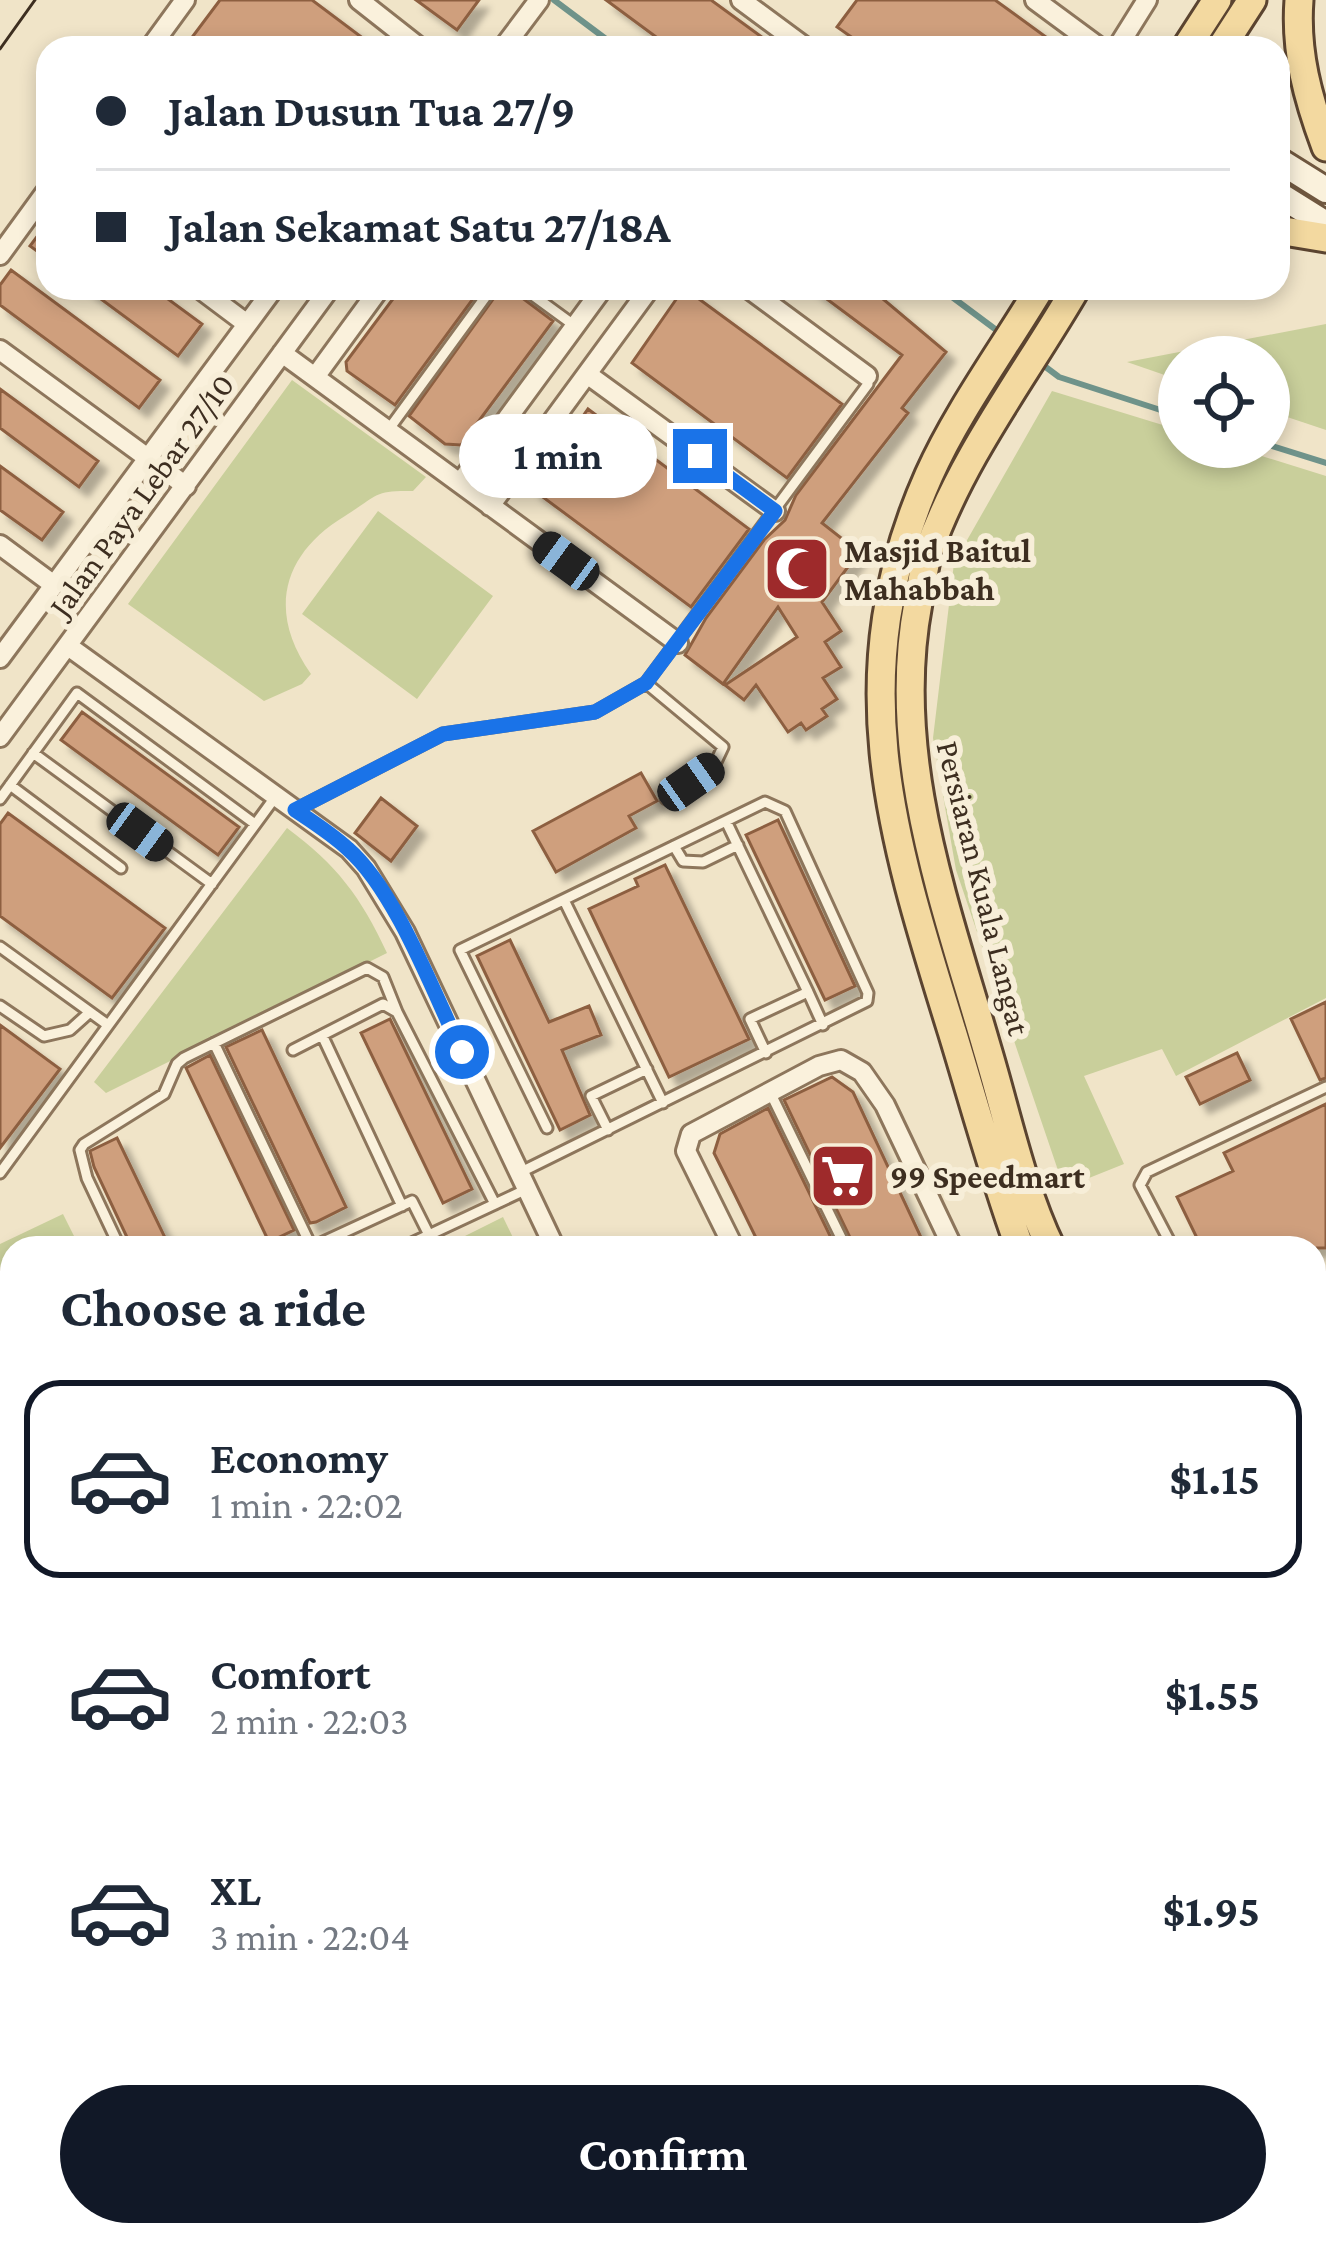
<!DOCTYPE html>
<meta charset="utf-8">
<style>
body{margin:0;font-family:"Crimson Pro",serif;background:#f6f6f7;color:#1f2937;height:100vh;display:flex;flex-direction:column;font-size:45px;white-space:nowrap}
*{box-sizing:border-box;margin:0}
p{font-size:39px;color:#747a83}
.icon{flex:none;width:66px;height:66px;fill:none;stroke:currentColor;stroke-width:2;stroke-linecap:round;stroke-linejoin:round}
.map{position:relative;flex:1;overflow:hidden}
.side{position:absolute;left:0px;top:1236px;width:1326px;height:1011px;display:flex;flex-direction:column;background:#fff;border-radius:36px 36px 0 0;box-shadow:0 6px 18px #0003}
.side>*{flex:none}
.top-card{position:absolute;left:36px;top:36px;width:1254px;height:264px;border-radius:36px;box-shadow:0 6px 18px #0003;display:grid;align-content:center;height:264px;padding:0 60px;background:#fff}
.buttons{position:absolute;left:1158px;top:336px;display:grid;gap:24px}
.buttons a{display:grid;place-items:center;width:132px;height:132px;border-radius:50%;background:#fff;box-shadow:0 6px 18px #0003;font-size:60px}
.end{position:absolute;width:54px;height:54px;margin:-27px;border:15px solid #1a73e8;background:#fff;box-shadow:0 0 0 6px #fff}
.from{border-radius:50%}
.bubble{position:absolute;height:84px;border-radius:42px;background:#fff;box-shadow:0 6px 18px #0003;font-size:39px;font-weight:700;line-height:84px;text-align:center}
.car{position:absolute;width:36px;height:72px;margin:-36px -18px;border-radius:15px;box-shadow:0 0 9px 3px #0007;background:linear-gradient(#222 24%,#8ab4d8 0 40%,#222 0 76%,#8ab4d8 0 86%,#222 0)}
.top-card b{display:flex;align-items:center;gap:42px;height:114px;font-size:45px}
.top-card b+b{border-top:3px solid #e0e1e3}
.top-card i{width:30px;height:30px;background:#1f2937}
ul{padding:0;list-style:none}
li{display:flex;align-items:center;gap:36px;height:198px;margin:0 24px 18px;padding:0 36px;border:6px solid transparent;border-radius:36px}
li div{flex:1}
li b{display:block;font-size:45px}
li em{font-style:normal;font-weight:700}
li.active{border-color:#111827}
li>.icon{width:108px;height:108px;stroke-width:1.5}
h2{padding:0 60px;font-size:54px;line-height:144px}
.action{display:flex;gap:24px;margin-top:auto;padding:24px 60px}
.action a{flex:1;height:138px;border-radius:72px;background:#111827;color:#fff;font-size:48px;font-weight:700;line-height:138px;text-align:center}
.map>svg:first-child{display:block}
</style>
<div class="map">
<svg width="1326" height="2245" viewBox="0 0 1326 2245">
<defs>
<filter id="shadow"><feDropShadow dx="9" dy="9" stdDeviation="3" flood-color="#0004"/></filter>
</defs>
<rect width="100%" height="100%" fill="#f0e4c8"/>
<!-- green -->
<path fill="#c9cf9b" d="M1326,324V430L1269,411V357H1179V380L1127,362Z
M292,380L426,477L413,491C373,490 377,496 345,516C282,554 267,612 311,674L302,684L264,701L128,604Z
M1052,391L1179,430V447H1233L1326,476V998L1176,1076L1162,1049L1084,1076L1124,1164L1064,1188L956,870L933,738L954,563Z
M378,511L493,596L417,699L302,614Z
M287,828C337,865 361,897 387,953L106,1093L94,1082Z
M63,1214L80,1248H12L11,1288L0,1266V1244Z
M503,1217L518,1248H441Z
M0,1635L12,1661V1735L0,1740Z"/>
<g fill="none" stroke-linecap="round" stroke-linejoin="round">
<!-- stream -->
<path stroke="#6f938a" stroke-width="6" d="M554,0L618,48
M940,288L999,332
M1039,362L1059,377L1179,416
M1269,445L1326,463"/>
</g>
<!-- building -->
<path fill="#cf9f7d" stroke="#8d5f41" stroke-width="3" filter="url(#shadow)" d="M220,0H312L376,48H200L190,40Z
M416,0H479L457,30Z
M606,0H711L777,48H671Z
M857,0H995L1061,48H867L837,27Z
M48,222V259L30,246Z
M11,270L160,380L139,408L0,305V285Z
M86,288H153L202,324L178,356Z
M401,288H481L395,405L347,371L346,362Z
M501,288H509L553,321L461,445L445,444L409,416Z
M684,288L842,404L787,478L632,363Z
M812,288H870L946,352L902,408L908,413L822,523L859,552L822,602L841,631L825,642L841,667L823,678L837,699L822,709L827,716L806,730L801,723L788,732L756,685L744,700L725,685L797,637L778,607L723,684L685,655L706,618L764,540L785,520L796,495L902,355Z
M0,389L98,461L79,487L0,428Z
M588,409L749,529L691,607L532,489Z
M0,466L63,512L42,540L0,510Z
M82,712L239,827L218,855L61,740Z
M641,773L657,801L629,816L636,828L556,872L533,831Z
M381,798L417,826L391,861L355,833Z
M8,813L165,928L112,998L0,916V824Z
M778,820L855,986L825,1000L746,835Z
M665,865L749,1039L669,1077L589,909L638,886L635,879Z
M510,940L549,1022L589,1006L601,1035L562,1050L590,1115L560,1130L477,956Z
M1326,1002V1078L1320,1080L1291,1019Z
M390,1019L472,1189L443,1203L361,1033Z
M0,1025L60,1069L0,1148Z
M262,1030L346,1207L316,1222L310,1223L226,1047Z
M1237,1053L1250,1080L1200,1104L1186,1077Z
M210,1055L294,1230L269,1242L186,1068Z
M832,1077L853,1092L926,1248H855L784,1100Z
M1326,1104V1248H1182L1197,1238L1177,1197L1233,1171L1224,1153Z
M768,1108L836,1248H761L735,1195L714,1153L720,1134Z
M117,1138L170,1248H132L94,1167L90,1151Z"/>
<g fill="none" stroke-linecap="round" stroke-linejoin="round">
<!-- lane casing -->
<g stroke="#8d765c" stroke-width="15">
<path id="lane" d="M523,288L575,326
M389,429L492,288
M646,683L723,747L715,764L666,799
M33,753L212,884
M10,785L121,868
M0,799L77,693L255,824
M295,810L443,734L595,712L646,683L868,384L867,376
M726,821L808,992L750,1019L766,1053
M674,846L683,861L703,862L738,845
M564,900L663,1103
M0,947L108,1025
M808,992L823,1025
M0,1006L44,1036L70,1030L90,1012
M322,1035L402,1206
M214,1043L312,1248
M293,1050L383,1004L397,1012L495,1204
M770,1092L846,1248
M608,1130L591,1096L647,1069
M521,1172L867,1001L868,993L785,811L765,802L460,950L547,1128
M0,1173L276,796
M120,1248L87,1178L80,1150L84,1144L164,1094L177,1064L184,1058L367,968L383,977L397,1012
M310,1248L412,1201L429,1235
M401,1248L527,1189
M1173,1248L1140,1185L1147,1172L1326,1087
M1314,1296L1326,1290
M0,1434L12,1428
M0,1816L12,1810
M0,1947L12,1941
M0,2023L12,2017
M0,2074L12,2068
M0,2220L12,2214
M120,2235L125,2245
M1103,2245L1125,2235
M1176,2245L1187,2235"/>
</g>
<!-- street casing -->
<g stroke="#8d765c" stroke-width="24">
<path id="street" d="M359,0L420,48
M741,0L806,48
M1035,0L1100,48
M150,48L185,0
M503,48L539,0
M1117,48L1147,0
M0,255L48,189
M199,288L247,324
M748,288L867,376
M0,350L186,486
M282,353L678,643
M587,374L775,511
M315,377L380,288
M460,483L603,288
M490,506L650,288
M0,545L54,585
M68,646L349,849L366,868L405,932L555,1248
M0,658L274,288
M0,737L330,288
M734,1248L686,1151L691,1134L819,1066L841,1060L862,1072L885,1105L953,1248
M1314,1380L1326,1374
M0,1498L12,1522
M355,2235L360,2245
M68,2245L89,2235"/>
</g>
<!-- secondary casing -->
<g stroke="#6f573f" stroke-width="30">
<path id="secondary" d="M1278,160L1326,190
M1278,194L1326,224"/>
</g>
<!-- primary casing -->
<g stroke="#5b4430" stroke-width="33">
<path id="primary" d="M1299,0C1295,52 1308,99 1326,147
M1186,48L1217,0
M1221,48L1252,0
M1278,230L1326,238
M1020,1248C994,1177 974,1103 952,1031C891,835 840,675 929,475C957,412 1004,348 1040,288
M1051,1248C1022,1189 1006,1112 987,1049C945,903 889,756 918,603C922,586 923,567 929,550C963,455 1026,374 1076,288
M1314,1792L1326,1827
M1314,1907C1326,2018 1316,2133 1324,2245"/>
</g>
<!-- lane -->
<use href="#lane" stroke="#faf1dc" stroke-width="9"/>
<!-- street -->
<use href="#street" stroke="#faf1dc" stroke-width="18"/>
<!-- secondary -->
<use href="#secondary" stroke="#faf1dc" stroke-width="24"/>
<!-- primary -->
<use href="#primary" stroke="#f3d9a0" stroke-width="27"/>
<!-- tram -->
<path stroke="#3d2e20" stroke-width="3" d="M0,49L35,0"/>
</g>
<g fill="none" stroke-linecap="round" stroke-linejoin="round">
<!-- route -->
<path stroke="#1a73e8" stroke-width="15" d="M462,1052C434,994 396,891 348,849C332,834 313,822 295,810L443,734L595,712L646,683L775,511L700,456"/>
</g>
<!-- icons -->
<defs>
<g id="mosque-square" transform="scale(3.45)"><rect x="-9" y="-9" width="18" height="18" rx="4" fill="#9e2a2b" stroke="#f7eed8"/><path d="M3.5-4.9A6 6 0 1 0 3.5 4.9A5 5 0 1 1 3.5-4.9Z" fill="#fff"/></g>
<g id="supermarket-square" transform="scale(3.45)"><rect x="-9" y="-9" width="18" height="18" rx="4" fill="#9e2a2b" stroke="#f7eed8"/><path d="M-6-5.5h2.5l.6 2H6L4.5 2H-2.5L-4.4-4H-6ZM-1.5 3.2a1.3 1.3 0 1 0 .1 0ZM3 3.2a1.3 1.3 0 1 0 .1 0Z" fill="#fff"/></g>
</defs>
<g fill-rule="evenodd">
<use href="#mosque-square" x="797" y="569"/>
<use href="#supermarket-square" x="843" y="1176"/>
</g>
<g text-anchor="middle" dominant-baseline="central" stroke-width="12" stroke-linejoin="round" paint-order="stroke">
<!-- street labels -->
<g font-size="33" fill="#3d2e20" stroke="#f7eed8">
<text transform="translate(141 495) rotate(-54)">Jalan Paya Lebar 27/10</text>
<text transform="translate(984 888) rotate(76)">Persiaran Kuala Langat</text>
</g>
<!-- poi labels -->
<g font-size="33" font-weight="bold" fill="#3d2e20" stroke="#f7eed8" text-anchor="start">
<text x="844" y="550">Masjid Baitul<tspan x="844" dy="38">Mahabbah</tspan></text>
<text x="890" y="1176">99 Speedmart</text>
</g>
</g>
</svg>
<div class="buttons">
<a><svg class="icon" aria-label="locate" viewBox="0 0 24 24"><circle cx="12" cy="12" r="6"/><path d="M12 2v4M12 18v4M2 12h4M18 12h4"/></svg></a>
</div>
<i class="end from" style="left:462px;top:1052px"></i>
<i class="end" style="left:700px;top:456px"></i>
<div class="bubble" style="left:459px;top:414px;width:198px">1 min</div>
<i class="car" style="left:566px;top:561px;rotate:306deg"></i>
<i class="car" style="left:691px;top:782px;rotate:55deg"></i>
<i class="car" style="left:140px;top:832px;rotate:126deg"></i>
<div class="top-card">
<b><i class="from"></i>Jalan Dusun Tua 27/9</b>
<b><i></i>Jalan Sekamat Satu 27/18A</b>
</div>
<section class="side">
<h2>Choose a ride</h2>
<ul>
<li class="active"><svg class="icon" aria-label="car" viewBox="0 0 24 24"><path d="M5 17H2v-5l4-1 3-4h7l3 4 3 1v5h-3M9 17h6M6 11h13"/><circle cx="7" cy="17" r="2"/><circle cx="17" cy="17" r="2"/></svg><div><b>Economy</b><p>1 min · 22:02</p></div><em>$1.15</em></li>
<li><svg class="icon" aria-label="car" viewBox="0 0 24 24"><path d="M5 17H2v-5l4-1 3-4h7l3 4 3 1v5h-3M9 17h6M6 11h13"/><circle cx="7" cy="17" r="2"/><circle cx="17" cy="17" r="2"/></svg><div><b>Comfort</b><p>2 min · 22:03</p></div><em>$1.55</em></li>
<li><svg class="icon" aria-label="car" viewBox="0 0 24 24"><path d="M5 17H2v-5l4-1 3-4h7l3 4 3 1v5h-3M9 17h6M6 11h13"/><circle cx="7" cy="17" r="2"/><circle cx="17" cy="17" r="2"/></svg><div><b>XL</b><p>3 min · 22:04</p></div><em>$1.95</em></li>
</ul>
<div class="action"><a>Confirm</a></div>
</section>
</div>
